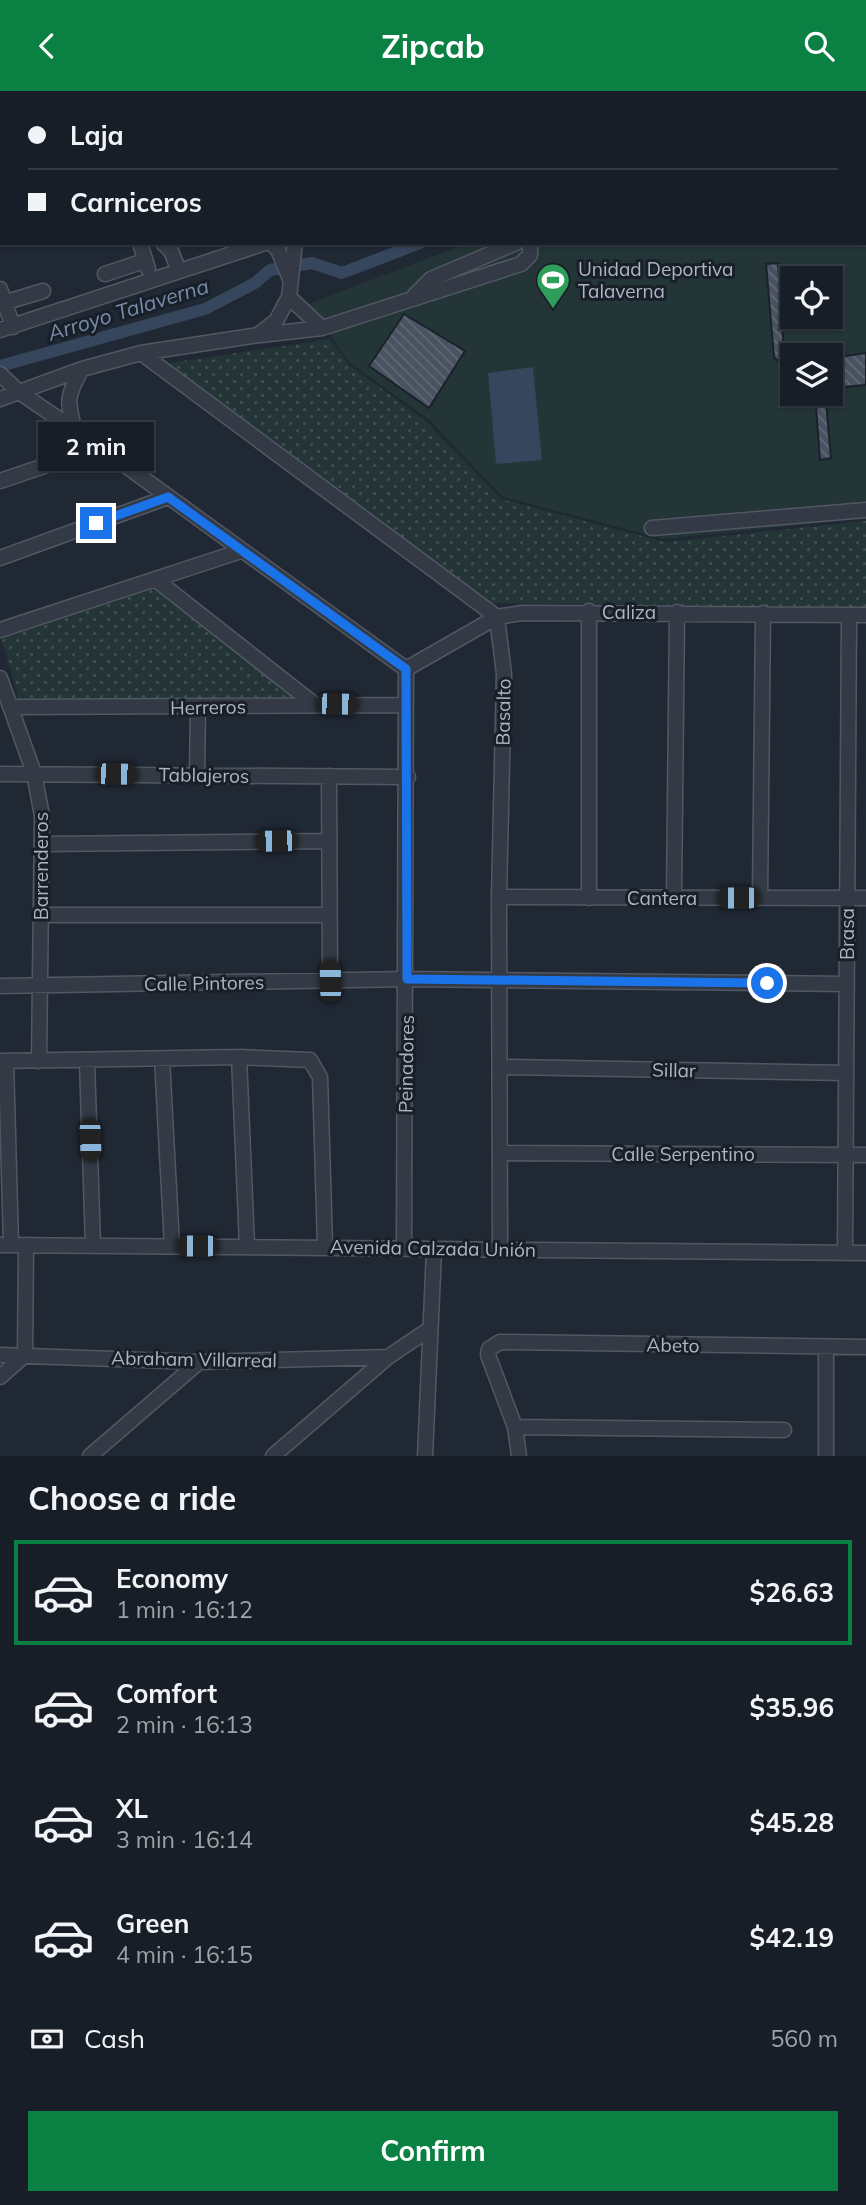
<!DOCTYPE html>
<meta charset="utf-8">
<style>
body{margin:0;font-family:Mulish,sans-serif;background:#21272f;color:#f1f3f6;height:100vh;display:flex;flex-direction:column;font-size:26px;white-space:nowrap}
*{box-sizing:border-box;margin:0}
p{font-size:23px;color:#9fa2a7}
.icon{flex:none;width:38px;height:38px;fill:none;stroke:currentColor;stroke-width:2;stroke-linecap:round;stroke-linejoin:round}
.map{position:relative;height:1365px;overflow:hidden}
.details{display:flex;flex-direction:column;background:#181e27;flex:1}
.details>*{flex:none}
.banner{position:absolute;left:0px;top:0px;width:866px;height:154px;box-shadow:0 2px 5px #0004,0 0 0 2px #363c44;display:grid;align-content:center;height:154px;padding:0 28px;background:#181e27}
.controls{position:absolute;left:780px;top:175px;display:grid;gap:14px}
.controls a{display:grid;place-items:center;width:63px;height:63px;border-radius:0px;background:#181e27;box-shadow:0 2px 5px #0004,0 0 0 2px #363c44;font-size:35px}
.end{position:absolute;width:32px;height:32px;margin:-16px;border:9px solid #1a73e8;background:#fff;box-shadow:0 0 0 4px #fff}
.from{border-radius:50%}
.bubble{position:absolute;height:49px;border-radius:0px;background:#181e27;box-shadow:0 2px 5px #0004,0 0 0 2px #363c44;font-size:23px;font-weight:700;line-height:49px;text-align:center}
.car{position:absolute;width:21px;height:42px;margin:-21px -10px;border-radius:9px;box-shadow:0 0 5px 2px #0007;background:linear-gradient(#222 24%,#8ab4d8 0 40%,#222 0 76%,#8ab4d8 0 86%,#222 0)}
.banner b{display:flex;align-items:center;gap:24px;height:66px;font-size:26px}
.banner b+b{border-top:2px solid #363c44}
.banner i{width:18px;height:18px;background:#f1f3f6}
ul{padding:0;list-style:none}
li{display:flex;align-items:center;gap:21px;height:105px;margin:0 14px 10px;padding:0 14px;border:4px solid transparent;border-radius:0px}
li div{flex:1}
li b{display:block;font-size:26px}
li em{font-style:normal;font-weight:700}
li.current{border-color:#0b8043}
li>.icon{width:63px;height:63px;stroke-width:1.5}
h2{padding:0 28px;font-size:32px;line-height:84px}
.pay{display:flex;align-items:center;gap:18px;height:77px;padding:0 28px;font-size:26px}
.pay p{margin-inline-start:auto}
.action{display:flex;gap:14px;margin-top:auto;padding:14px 28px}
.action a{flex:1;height:80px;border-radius:0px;background:#0b8043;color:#fff;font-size:28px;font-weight:700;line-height:80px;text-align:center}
header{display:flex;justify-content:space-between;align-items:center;height:91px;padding:0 28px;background:#0b8043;color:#fff;font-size:32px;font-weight:700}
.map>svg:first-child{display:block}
</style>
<header><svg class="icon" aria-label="back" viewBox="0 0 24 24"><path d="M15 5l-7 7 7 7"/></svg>Zipcab<svg class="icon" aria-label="search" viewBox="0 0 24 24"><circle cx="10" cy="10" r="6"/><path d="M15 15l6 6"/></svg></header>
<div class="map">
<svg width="866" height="1365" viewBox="0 0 866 1365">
<defs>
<pattern id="green-dots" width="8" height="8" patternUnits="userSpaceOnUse" patternTransform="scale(1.75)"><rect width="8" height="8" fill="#233536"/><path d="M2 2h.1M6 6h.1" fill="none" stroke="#405051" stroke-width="1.8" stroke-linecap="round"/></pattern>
<pattern id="building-back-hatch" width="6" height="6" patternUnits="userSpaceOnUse" patternTransform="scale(1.75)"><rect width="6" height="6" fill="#485260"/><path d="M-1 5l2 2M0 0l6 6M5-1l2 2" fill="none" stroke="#606975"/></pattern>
</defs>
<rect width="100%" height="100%" fill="#202834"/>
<!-- green -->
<path fill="url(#green-dots)" d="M330,248L349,274L426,330L501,408L665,451L866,430V517L488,512L163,273Z
M152,497L298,609L19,608L1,546Z"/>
<!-- pitch -->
<path fill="#233536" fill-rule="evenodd" d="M866,1V427L664,448L503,406L428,328L349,271L308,213L468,152H864ZM793,187H831V226H793ZM793,264H831V303H793Z"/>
<!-- water -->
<path fill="#36465c" d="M533,276L542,369L496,373L488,282Z"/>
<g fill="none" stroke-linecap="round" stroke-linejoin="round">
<!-- canal -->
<path stroke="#36465c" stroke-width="12" d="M807,2L811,0
M0,275L205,218L255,192L270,179L312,172L342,182L420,152"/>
</g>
<!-- building -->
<path fill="url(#building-back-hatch)" stroke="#1b212b" stroke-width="2" d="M778,172L784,263L793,272V285L774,266L766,173Z
M404,223L465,260L429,317L369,275Z
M866,262V294L831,297V267Z
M815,303H830L826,310L831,367L820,369Z"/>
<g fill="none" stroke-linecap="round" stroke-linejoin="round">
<!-- minor casing -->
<g stroke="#515863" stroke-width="17">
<path id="minor" d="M116,0V2
M129,0V2
M552,0L555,2
M23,2L28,0
M310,2L311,0
M478,2L483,0
M668,2L669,0
M864,6H866
M0,9H2
M0,117H2
M140,152L148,178
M163,152L171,160L179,180
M271,152L278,159L290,188
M105,183L144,170
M0,198L13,236
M414,205L431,188L516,152
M289,206L322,237
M0,213L43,200
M0,239L265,152
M260,244L322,237L521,173L530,164V152
M141,262L497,526L504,583L499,806L500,1159
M0,283L19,301L100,356L406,578
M0,308L82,278L141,262L258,244L276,230L289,206L295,152
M75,340C67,311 66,305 82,278
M0,390L100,356
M652,437L866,419
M0,467L168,406
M155,488L314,613
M0,539L241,460
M406,578L497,526L522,522L866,524
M0,587L34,682L42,725L39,970
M10,616L406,614
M0,683L408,686
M197,684L198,617
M329,685L330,890
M44,753L328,750
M499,806L866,807
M589,807V520
M674,807L677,521
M760,807L763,522
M41,824H329
M0,895L407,888L847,893
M239,966L247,1155
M162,968L172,1155
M0,970L239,966L310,969L320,986L325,1155
M6,970L11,1154
M87,971L93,1154
M501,976L846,982
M500,1062L866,1064
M0,1154L866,1162
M404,1158L406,578
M845,1161L849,524
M826,1257V1365
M0,1264L199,1271L388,1266
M0,1286L25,1264L26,1154
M515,1336L784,1339
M90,1365L199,1271
M273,1365L388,1266L428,1239
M425,1365L434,1159
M519,1365L515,1336L488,1264L489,1258L500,1251L866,1256"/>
</g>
<!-- minor -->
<use href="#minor" stroke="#333a45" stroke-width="14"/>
</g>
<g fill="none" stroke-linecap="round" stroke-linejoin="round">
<!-- route -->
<path stroke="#1a73e8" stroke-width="9" d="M96,432L168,406L406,578L407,888L767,892"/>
</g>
<!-- icons -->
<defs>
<g id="stadium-pin" transform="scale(1.75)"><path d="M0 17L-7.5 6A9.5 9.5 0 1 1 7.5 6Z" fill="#2e9e5b" stroke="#191f29"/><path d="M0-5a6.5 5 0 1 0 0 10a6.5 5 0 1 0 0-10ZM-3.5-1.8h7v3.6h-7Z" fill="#fff"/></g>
</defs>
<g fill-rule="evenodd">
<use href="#stadium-pin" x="553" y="189"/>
</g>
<g text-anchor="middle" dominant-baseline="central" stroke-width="6" stroke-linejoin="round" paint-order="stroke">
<!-- poi labels -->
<g font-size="19" fill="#adb5c2" stroke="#191f29" text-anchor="start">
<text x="578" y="178">Unidad Deportiva<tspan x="578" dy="22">Talaverna</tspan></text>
</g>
<!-- street labels -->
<g font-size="19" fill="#adb5c2" stroke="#191f29">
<text x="629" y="521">Caliza</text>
<text transform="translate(208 616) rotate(-1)">Herreros</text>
<text transform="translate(503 621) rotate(-89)">Basalto</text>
<text transform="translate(204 684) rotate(1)">Tablajeros</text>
<text transform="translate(41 775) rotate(-90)">Barrenderos</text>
<text x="662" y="807">Cantera</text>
<text transform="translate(847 843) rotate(-90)">Brasa</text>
<text transform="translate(204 892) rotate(-1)">Calle Pintores</text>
<text transform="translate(406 973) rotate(-89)">Peinadores</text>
<text transform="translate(674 979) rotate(1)">Sillar</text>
<text x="683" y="1063">Calle Serpentino</text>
<text transform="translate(433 1157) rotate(1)">Avenida Calzada Unión</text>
<text transform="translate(673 1254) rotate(1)">Abeto</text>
<text transform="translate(194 1268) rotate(1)">Abraham Villarreal</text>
</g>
<!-- water labels -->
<g font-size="21" font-style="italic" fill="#768ca9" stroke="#191f29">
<text transform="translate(128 218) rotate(-17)">Arroyo Talaverna</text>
</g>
</g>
</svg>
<div class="controls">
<a><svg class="icon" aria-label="locate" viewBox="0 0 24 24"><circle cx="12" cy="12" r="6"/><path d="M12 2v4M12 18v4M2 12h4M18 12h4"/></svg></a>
<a><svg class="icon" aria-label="layers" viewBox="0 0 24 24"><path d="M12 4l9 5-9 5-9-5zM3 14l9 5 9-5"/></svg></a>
</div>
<i class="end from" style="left:767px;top:892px"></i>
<i class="end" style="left:96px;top:432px"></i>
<div class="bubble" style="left:38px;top:331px;width:116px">2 min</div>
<i class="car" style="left:337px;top:613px;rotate:91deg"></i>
<i class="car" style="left:116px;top:683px;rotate:91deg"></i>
<i class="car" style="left:276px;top:750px;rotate:269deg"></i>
<i class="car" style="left:738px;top:807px;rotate:270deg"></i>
<i class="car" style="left:330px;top:890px;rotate:359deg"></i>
<i class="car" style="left:90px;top:1049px;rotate:178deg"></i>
<i class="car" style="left:197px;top:1155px;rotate:270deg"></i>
<div class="banner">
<b><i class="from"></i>Laja</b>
<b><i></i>Carniceros</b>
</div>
</div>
<section class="details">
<h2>Choose a ride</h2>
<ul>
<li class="current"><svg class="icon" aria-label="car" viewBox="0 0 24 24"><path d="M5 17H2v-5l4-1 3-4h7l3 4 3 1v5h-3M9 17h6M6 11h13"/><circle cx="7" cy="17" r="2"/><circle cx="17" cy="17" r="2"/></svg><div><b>Economy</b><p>1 min · 16:12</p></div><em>$26.63</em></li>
<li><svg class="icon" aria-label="car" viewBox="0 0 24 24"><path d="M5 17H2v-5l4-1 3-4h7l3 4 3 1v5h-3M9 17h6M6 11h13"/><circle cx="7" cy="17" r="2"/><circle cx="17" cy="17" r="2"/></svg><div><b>Comfort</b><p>2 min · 16:13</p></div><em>$35.96</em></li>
<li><svg class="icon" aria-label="car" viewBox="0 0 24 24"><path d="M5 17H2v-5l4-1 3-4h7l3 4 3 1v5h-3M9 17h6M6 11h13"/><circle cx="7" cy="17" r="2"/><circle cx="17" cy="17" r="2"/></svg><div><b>XL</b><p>3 min · 16:14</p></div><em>$45.28</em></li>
<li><svg class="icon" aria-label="car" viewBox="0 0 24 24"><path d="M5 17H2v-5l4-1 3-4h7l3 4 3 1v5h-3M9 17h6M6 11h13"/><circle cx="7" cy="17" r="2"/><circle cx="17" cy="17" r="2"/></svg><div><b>Green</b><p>4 min · 16:15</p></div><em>$42.19</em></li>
</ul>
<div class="pay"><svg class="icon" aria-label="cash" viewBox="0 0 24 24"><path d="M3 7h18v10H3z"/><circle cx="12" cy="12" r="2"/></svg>Cash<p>560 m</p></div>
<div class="action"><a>Confirm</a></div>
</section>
